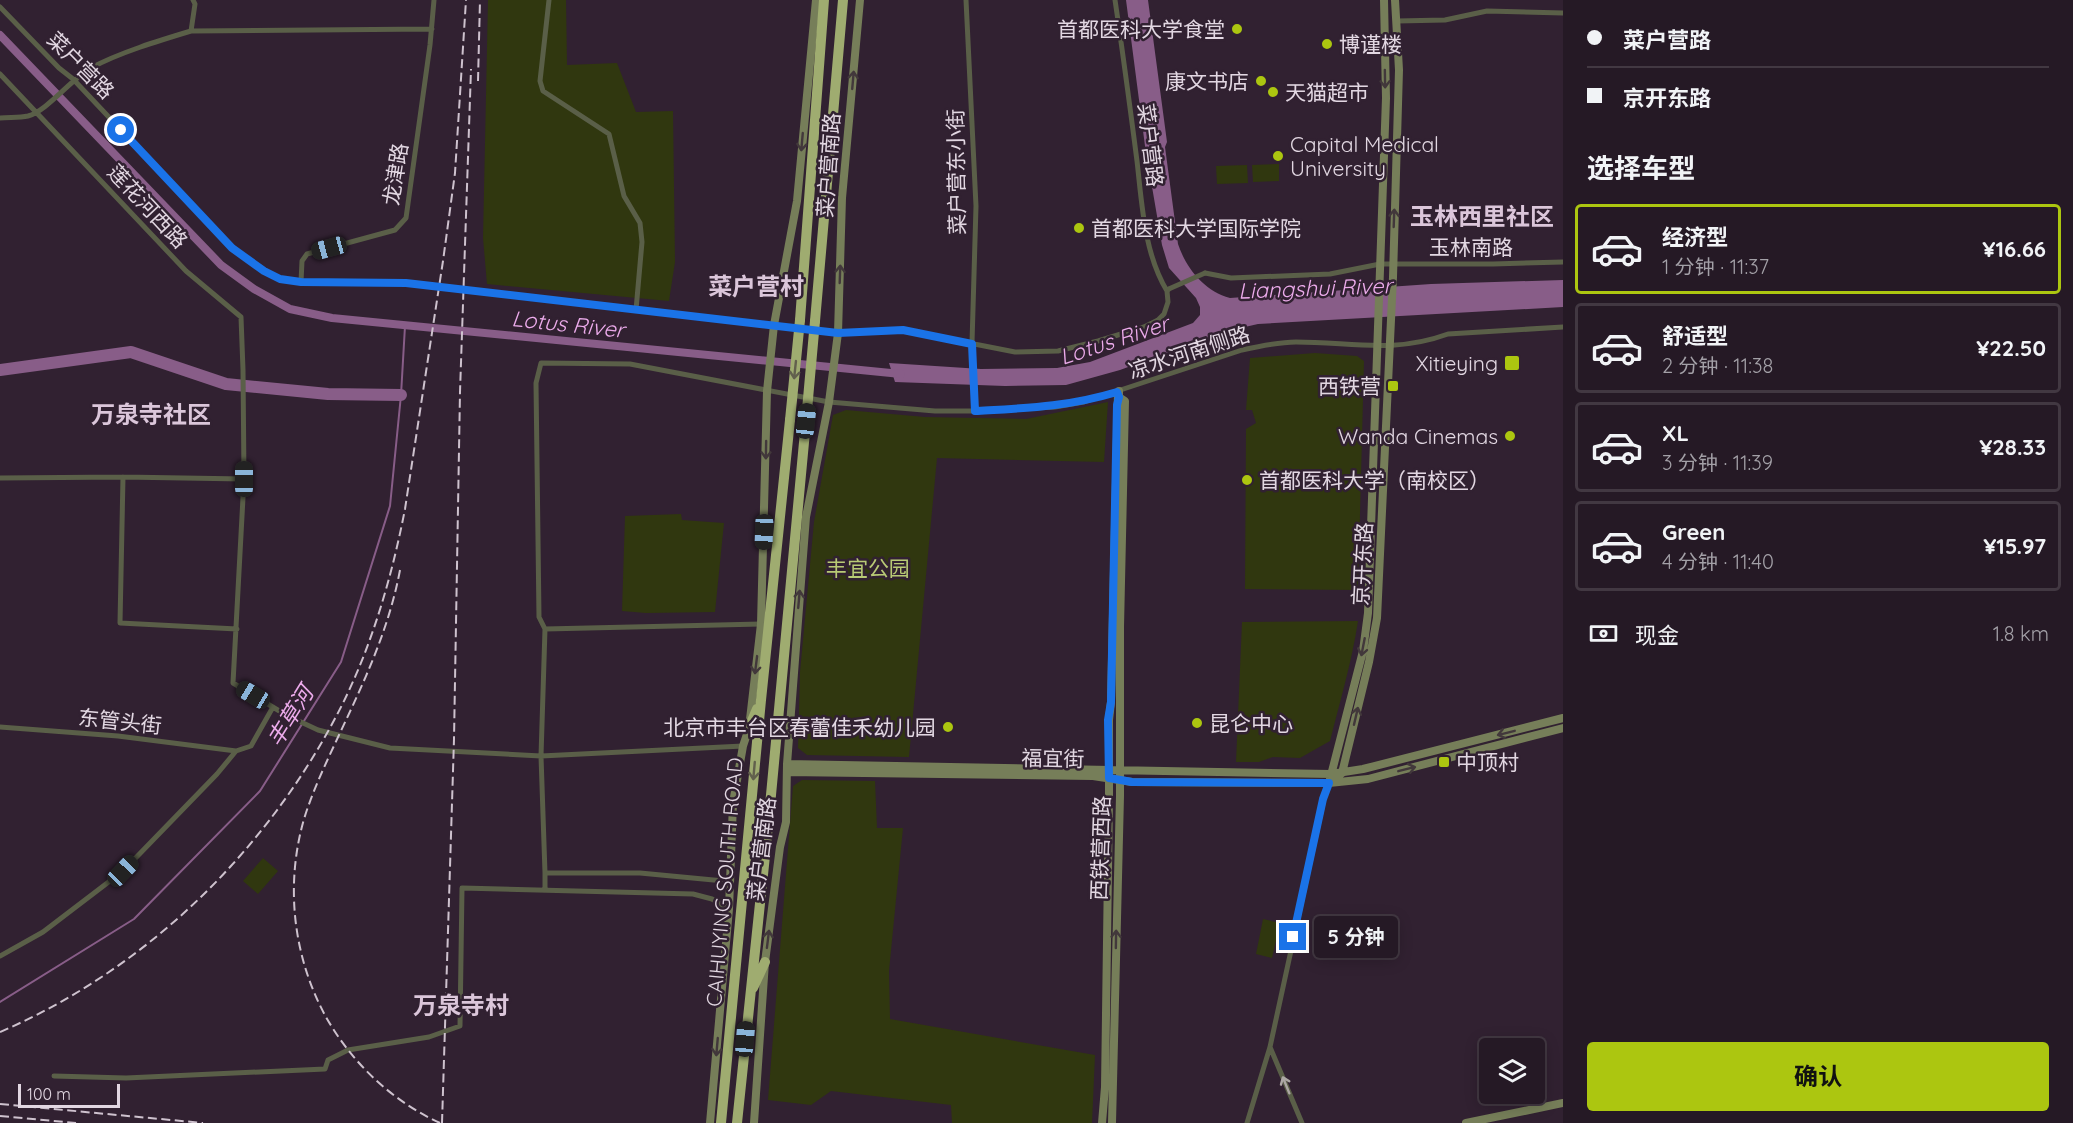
<!DOCTYPE html>
<html lang="zh">
<meta charset="utf-8">
<style>
body{margin:0;font-family:Quicksand,"Noto Sans SC",sans-serif;background:#2d222d;color:#f1f3f6;height:100vh;display:flex;flex-direction:column;font-size:22px;white-space:nowrap}
*{box-sizing:border-box;margin:0}
p{font-size:20px;color:#a3a0a7}
.icon{flex:none;width:33px;height:33px;fill:none;stroke:currentColor;stroke-width:2;stroke-linecap:round;stroke-linejoin:round}
.map{position:relative;flex:1;overflow:hidden}
.details{display:flex;flex-direction:column;background:#251925;width:510px}
.details>*{flex:none}
.guide{display:grid;align-content:center;height:132px;padding:0 24px;background:#251925}
.fabs{position:absolute;left:1479px;top:1038px;display:grid;gap:12px}
.fabs a{display:grid;place-items:center;width:66px;height:66px;border-radius:6px;background:#251925;box-shadow:0 3px 15px #0003,0 0 0 2px #423842;font-size:30px}
.scale{position:absolute;left:18px;bottom:15px;width:102px;box-sizing:border-box;padding-left:6px;border:3px solid #e2d7e2;border-top:0;font-size:16px;line-height:21px;white-space:nowrap;color:#e2d7e2;-webkit-text-stroke:4px #312131;paint-order:stroke}
.end{position:absolute;width:27px;height:27px;margin:-14px;border:8px solid #1a73e8;background:#fff;box-shadow:0 0 0 3px #fff}
.from{border-radius:50%}
.bubble{position:absolute;height:42px;border-radius:6px;background:#251925;box-shadow:0 3px 15px #0003,0 0 0 2px #423842;font-size:20px;font-weight:700;line-height:42px;text-align:center}
.car{position:absolute;width:18px;height:36px;margin:-18px -9px;border-radius:8px;box-shadow:0 0 4px 2px #0007;background:linear-gradient(#222 24%,#8ab4d8 0 40%,#222 0 76%,#8ab4d8 0 86%,#222 0)}
.guide b{display:flex;align-items:center;gap:21px;height:57px;font-size:22px}
.guide b+b{border-top:2px solid #423842}
.guide i{width:15px;height:15px;background:#f1f3f6}
ul{padding:0;list-style:none}
li{display:flex;align-items:center;gap:18px;height:90px;margin:0 12px 9px;padding:0 12px;border:3px solid #423842;border-radius:6px}
li div{flex:1}
li b{display:block;font-size:22px}
li em{font-style:normal;font-weight:700}
li.on{border-color:#acc610}
li>.icon{width:54px;height:54px;stroke-width:1.5}
h2{padding:0 24px;font-size:27px;line-height:72px}
.pay{display:flex;align-items:center;gap:15px;height:66px;padding:0 24px;font-size:22px}
.pay p{margin-inline-start:auto}
.action{display:flex;gap:12px;margin-top:auto;padding:12px 24px}
.action a{flex:1;height:69px;border-radius:6px;background:#acc610;color:#111;font-size:24px;font-weight:700;line-height:69px;text-align:center}
main{display:flex;flex:1;min-height:0}
.map>svg:first-child{display:block}
</style>
<main>
<div class="map">
<svg width="1563" height="1123" viewBox="0 0 1563 1123">
<rect width="100%" height="100%" fill="#312131"/>
<!-- green -->
<path fill="#30370f" d="M488,0H566L567,65L617,63L636,112L673,111L675,262L669,301L487,284L483,238Z
M1279,164V181L1253,182L1252,165Z
M1247,165L1248,183L1217,184L1216,166Z
M1315,353L1357,356L1364,361L1358,590L1245,589L1246,429L1256,423L1252,410H1246L1250,358Z
M1108,402L1104,462L937,458L909,757L807,755L798,748L800,672L814,522L833,415L846,410L925,417L1026,419Z
M681,514L682,520L724,523L715,612L646,613L622,611L625,516Z
M1358,621C1352,661 1340,701 1330,741L1300,758L1273,757L1259,762H1236L1242,622Z
M802,780L875,781L877,828H903L889,971L890,1019L1095,1055L1092,1123H952L951,1105L831,1091L811,1105L768,1100L793,786Z
M263,858L278,871L258,894L243,881Z
M1263,919L1280,923L1272,958L1256,954Z"/>
<!-- water -->
<path fill="#885d88" d="M1126,0H1148L1167,142L1165,147L1178,244C1186,268 1204,291 1230,298L1431,284L1563,280V307L1258,324L1223,332L1120,370L1066,385L1005,386L895,382L889,363L981,369L1057,368L1090,362L1193,323L1200,315V307L1196,298L1169,268L1162,245L1145,146Z"/>
<g fill="none" stroke-linecap="round" stroke-linejoin="round">
<!-- stream -->
<path stroke="#885d88" stroke-width="2" d="M0,1002L134,919L260,791L341,662L390,506L401,395L405,326"/>
<!-- canal -->
<path stroke="#885d88" stroke-width="8" d="M0,35L221,265L254,289L290,309L332,318L901,374"/>
<!-- river -->
<path stroke="#885d88" stroke-width="12" d="M0,370L131,352L226,384L328,394L401,395"/>
<!-- street -->
<path stroke="#5a5f48" stroke-width="5" d="M549,0L540,81L543,91L609,134L624,196L640,223L642,242L636,310
M966,0L976,206L972,343L975,411
M1115,0C1123,54 1130,107 1137,161C1142,204 1144,253 1167,291L1169,289
M0,7L59,68L73,79L232,248L264,271L280,279L301,282L406,283L838,333L903,330L1015,352L1058,351L1098,341L1144,327L1158,320L1164,314L1168,302L1167,291
M1397,21L1445,20L1487,11L1563,13
M191,31L195,4L193,0
M0,74L186,271L241,317L243,370L244,479L233,683L286,715L318,730L390,748L541,756L743,746
M0,118C9,117 19,118 28,116C47,111 71,79 91,68C118,53 161,40 191,31L432,29
M1205,273L1231,278L1330,274L1380,264H1493L1563,262
M301,282L302,261L307,254L395,230L406,218L430,45L434,0
M123,477L120,623L237,629
M0,478L123,477L244,479
M545,629L761,624
M0,727L118,736L236,751
M545,873V890
M724,881L640,873H545L541,756L545,629L539,617L536,383L541,363L630,364L829,402L935,411H975L1055,407L1084,402L1242,350C1260,346 1278,342 1296,342C1351,342 1393,354 1448,334L1563,327
M0,956L43,932L123,871L217,774L236,751L251,746L273,707
M1270,1047L1302,1123
M54,1076L126,1078L325,1069L328,1060L348,1050L429,1037L460,1026L462,888L693,894L712,899L729,909
M1247,1123L1270,1047L1324,799L1329,783"/>
<!-- secondary -->
<path stroke="#767e59" stroke-width="8" d="M787,764L1331,774L1363,769L1563,718
M787,772L1093,776L1132,782L1329,783L1368,779L1563,728
M1329,783L1342,773L1369,662L1377,618L1393,277L1399,70L1395,0
M1329,783L1363,651L1368,613L1386,98L1384,0
M710,1123L729,909L733,803L743,746L749,728L761,624L767,391L774,325L797,201L816,0
M754,1123L765,962L780,847L786,822L787,764L806,517L829,402L838,333L842,198L860,0
M1102,1123L1105,1087L1109,797V720L1111,702L1118,393
M1112,1123L1120,796V627L1125,401L1119,397V391
M1466,1123L1563,1103"/>
<!-- highway -->
<path stroke="#9fac70" stroke-width="10" d="M800,320L824,0
M815,321L843,0
M749,728L757,709
M753,988L765,962
M721,1123L761,700L790,420
M737,1123L768,827L806,421"/>
<!-- rail -->
<path stroke="#cec2ce" stroke-width="2" stroke-dasharray="9 4.5" stroke-linecap="butt" d="M478,81L480,0
M400,570C389,629 364,682 339,735C326,763 313,790 304,819C285,885 293,957 326,1017C352,1063 392,1101 440,1123
M0,1032C149,968 271,847 343,703C373,642 392,576 405,509L443,261L455,173L466,0
M0,1104L203,1123
M0,1116L76,1123
M442,1123L454,739L460,392L471,69"/>
<!-- street-bridge -->
<path stroke="#5a5f48" stroke-width="5" d="M1171,288L1205,273"/>
<!-- highway-bridge -->
<path stroke="#9fac70" stroke-width="10" d="M790,420L800,320
M806,421L815,321"/>
</g>
<!-- one-way arrows -->
<defs><path id="oneway-shaft" d="M-6 0H5M1.5-3L5.5 0L1.5 3" fill="none" stroke-width="1.6" stroke-linecap="round" stroke-linejoin="round" transform="scale(1.5)"/></defs>
<g stroke="#42383b">
<use href="#oneway-shaft" transform="translate(1385 79) rotate(89)"/>
<use href="#oneway-shaft" transform="translate(853 80) rotate(-85)"/>
<use href="#oneway-shaft" transform="translate(802 142) rotate(95)"/>
<use href="#oneway-shaft" transform="translate(1394 218) rotate(-88)"/>
<use href="#oneway-shaft" transform="translate(840 274) rotate(-88)"/>
<use href="#oneway-shaft" transform="translate(766 450) rotate(91)"/>
<use href="#oneway-shaft" transform="translate(799 599) rotate(-85)"/>
<use href="#oneway-shaft" transform="translate(1363 647) rotate(101)"/>
<use href="#oneway-shaft" transform="translate(756 665) rotate(97)"/>
<use href="#oneway-shaft" transform="translate(1356 716) rotate(-77)"/>
<use href="#oneway-shaft" transform="translate(1506 733) rotate(166)"/>
<use href="#oneway-shaft" transform="translate(1407 769) rotate(-14)"/>
<use href="#oneway-shaft" transform="translate(768 939) rotate(-83)"/>
<use href="#oneway-shaft" transform="translate(1116 939) rotate(-89)"/>
<use href="#oneway-shaft" transform="translate(717 1047) rotate(95)"/>
</g>
<g stroke="#62604d">
<use href="#oneway-shaft" transform="translate(795 370) rotate(96)"/>
<use href="#oneway-shaft" transform="translate(754 771) rotate(95)"/>
</g>
<use stroke="#aca7a4" href="#oneway-shaft" transform="translate(1286 1085) rotate(-112)"/>
<g fill="none" stroke-linecap="round" stroke-linejoin="round">
<!-- route -->
<path stroke="#1a73e8" stroke-width="8" d="M121,130L232,248L264,271L280,279L301,282L406,283L838,333L903,330L972,344L975,411C1027,408 1067,407 1117,392L1119,397L1117,405L1111,702L1108,720L1109,778L1132,782L1329,783L1323,799L1293,937"/>
</g>
<!-- markers -->
<g fill="#acc610" stroke="#312131" stroke-width="2">
<circle cx="1237" cy="29" r="6"/>
<circle cx="1327" cy="44" r="6"/>
<circle cx="1261" cy="81" r="6"/>
<circle cx="1273" cy="92" r="6"/>
<circle cx="1278" cy="156" r="6"/>
<circle cx="1079" cy="228" r="6"/>
<rect x="1504" y="355" width="16" height="16" rx="3"/>
<rect x="1387" y="380" width="12" height="12" rx="3"/>
<circle cx="1510" cy="436" r="6"/>
<circle cx="1247" cy="480" r="6"/>
<circle cx="1197" cy="723" r="6"/>
<circle cx="948" cy="727" r="6"/>
<rect x="1438" y="756" width="12" height="12" rx="3"/>
</g>
<g text-anchor="middle" dominant-baseline="central" stroke-width="5" stroke-linejoin="round" paint-order="stroke">
<!-- poi labels -->
<g font-size="21" fill="#e2d7e2" stroke="#312131" text-anchor="start">
<text x="1225" y="29" text-anchor="end">首都医科大学食堂</text>
<text x="1339" y="44">博谨楼</text>
<text x="1249" y="81" text-anchor="end">康文书店</text>
<text x="1285" y="92">天猫超市</text>
<text x="1290" y="144">Capital Medical<tspan x="1290" dy="24">University</tspan></text>
<text x="1091" y="228">首都医科大学国际学院</text>
<text x="1498" y="363" text-anchor="end">Xitieying</text>
<text x="1381" y="386" text-anchor="end">西铁营</text>
<text x="1498" y="436" text-anchor="end">Wanda Cinemas</text>
<text x="1259" y="480">首都医科大学（南校区）</text>
<text x="1209" y="723">昆仑中心</text>
<text x="936" y="727" text-anchor="end">北京市丰台区春蕾佳禾幼儿园</text>
<text x="1456" y="762">中顶村</text>
</g>
<!-- street labels -->
<g font-size="21" fill="#e2d7e2" stroke="#312131">
<text transform="translate(81 65) rotate(45)">菜户营路</text>
<text transform="translate(1151 145) rotate(83)">菜户营路</text>
<text transform="translate(828 165) rotate(-86)">菜户营南路</text>
<text transform="translate(956 172) rotate(-91)">菜户营东小街</text>
<text transform="translate(395 174) rotate(-81)">龙津路</text>
<text transform="translate(148 206) rotate(47)">莲花河西路</text>
<text x="1471" y="247">玉林南路</text>
<text transform="translate(1189 352) rotate(-18)">凉水河南侧路</text>
<text transform="translate(1362 564) rotate(-87)">京开东路</text>
<text transform="translate(120 721) rotate(6)">东管头街</text>
<text transform="translate(1053 758) rotate(1)">福宜街</text>
<text transform="translate(1100 848) rotate(-88)">西铁营西路</text>
<text transform="translate(761 849) rotate(-83)">菜户营南路</text>
<text transform="translate(724 882) rotate(-85)">CAIHUYING SOUTH ROAD</text>
</g>
<!-- park labels -->
<g font-size="21" fill="#b8ca75" stroke="#312131">
<text x="868" y="568">丰宜公园</text>
</g>
<!-- water labels -->
<g font-size="22" font-style="italic" fill="#ecabeb" stroke="#312131">
<text transform="translate(1315 288) rotate(-2)">Liangshui River</text>
<text transform="translate(568 324) rotate(6)">Lotus River</text>
<text transform="translate(1114 340) rotate(-18)">Lotus River</text>
<text transform="translate(290 716) rotate(-58)">丰草河</text>
</g>
<!-- quarter labels -->
<g font-size="24" font-weight="bold" fill="#dbc6da" stroke="#312131">
<text x="1482" y="216">玉林西里社区</text>
<text x="756" y="286">菜户营村</text>
<text x="151" y="414">万泉寺社区</text>
<text x="461" y="1005">万泉寺村</text>
</g>
</g>
</svg>
<div class="fabs">
<a><svg class="icon" aria-label="layers" viewBox="0 0 24 24"><path d="M12 4l9 5-9 5-9-5zM3 14l9 5 9-5"/></svg></a>
</div>
<div class="scale">100 m</div>
<i class="end from" style="left:121px;top:130px"></i>
<i class="end" style="left:1293px;top:937px"></i>
<div class="bubble" style="left:1314px;top:916px;width:84px">5 分钟</div>
<i class="car" style="left:329px;top:248px;rotate:255deg"></i>
<i class="car" style="left:806px;top:421px;rotate:6deg"></i>
<i class="car" style="left:244px;top:479px;rotate:0deg"></i>
<i class="car" style="left:764px;top:532px;rotate:182deg"></i>
<i class="car" style="left:253px;top:695px;rotate:301deg"></i>
<i class="car" style="left:123px;top:871px;rotate:44deg"></i>
<i class="car" style="left:745px;top:1039px;rotate:5deg"></i>
</div>
<section class="details">
<div class="guide">
<b><i class="from"></i>菜户营路</b>
<b><i></i>京开东路</b>
</div>
<h2>选择车型</h2>
<ul>
<li class="on"><svg class="icon" aria-label="car" viewBox="0 0 24 24"><path d="M5 17H2v-5l4-1 3-4h7l3 4 3 1v5h-3M9 17h6M6 11h13"/><circle cx="7" cy="17" r="2"/><circle cx="17" cy="17" r="2"/></svg><div><b>经济型</b><p>1 分钟 · 11:37</p></div><em>¥16.66</em></li>
<li><svg class="icon" aria-label="car" viewBox="0 0 24 24"><path d="M5 17H2v-5l4-1 3-4h7l3 4 3 1v5h-3M9 17h6M6 11h13"/><circle cx="7" cy="17" r="2"/><circle cx="17" cy="17" r="2"/></svg><div><b>舒适型</b><p>2 分钟 · 11:38</p></div><em>¥22.50</em></li>
<li><svg class="icon" aria-label="car" viewBox="0 0 24 24"><path d="M5 17H2v-5l4-1 3-4h7l3 4 3 1v5h-3M9 17h6M6 11h13"/><circle cx="7" cy="17" r="2"/><circle cx="17" cy="17" r="2"/></svg><div><b>XL</b><p>3 分钟 · 11:39</p></div><em>¥28.33</em></li>
<li><svg class="icon" aria-label="car" viewBox="0 0 24 24"><path d="M5 17H2v-5l4-1 3-4h7l3 4 3 1v5h-3M9 17h6M6 11h13"/><circle cx="7" cy="17" r="2"/><circle cx="17" cy="17" r="2"/></svg><div><b>Green</b><p>4 分钟 · 11:40</p></div><em>¥15.97</em></li>
</ul>
<div class="pay"><svg class="icon" aria-label="cash" viewBox="0 0 24 24"><path d="M3 7h18v10H3z"/><circle cx="12" cy="12" r="2"/></svg>现金<p>1.8 km</p></div>
<div class="action"><a>确认</a></div>
</section>
</main>
